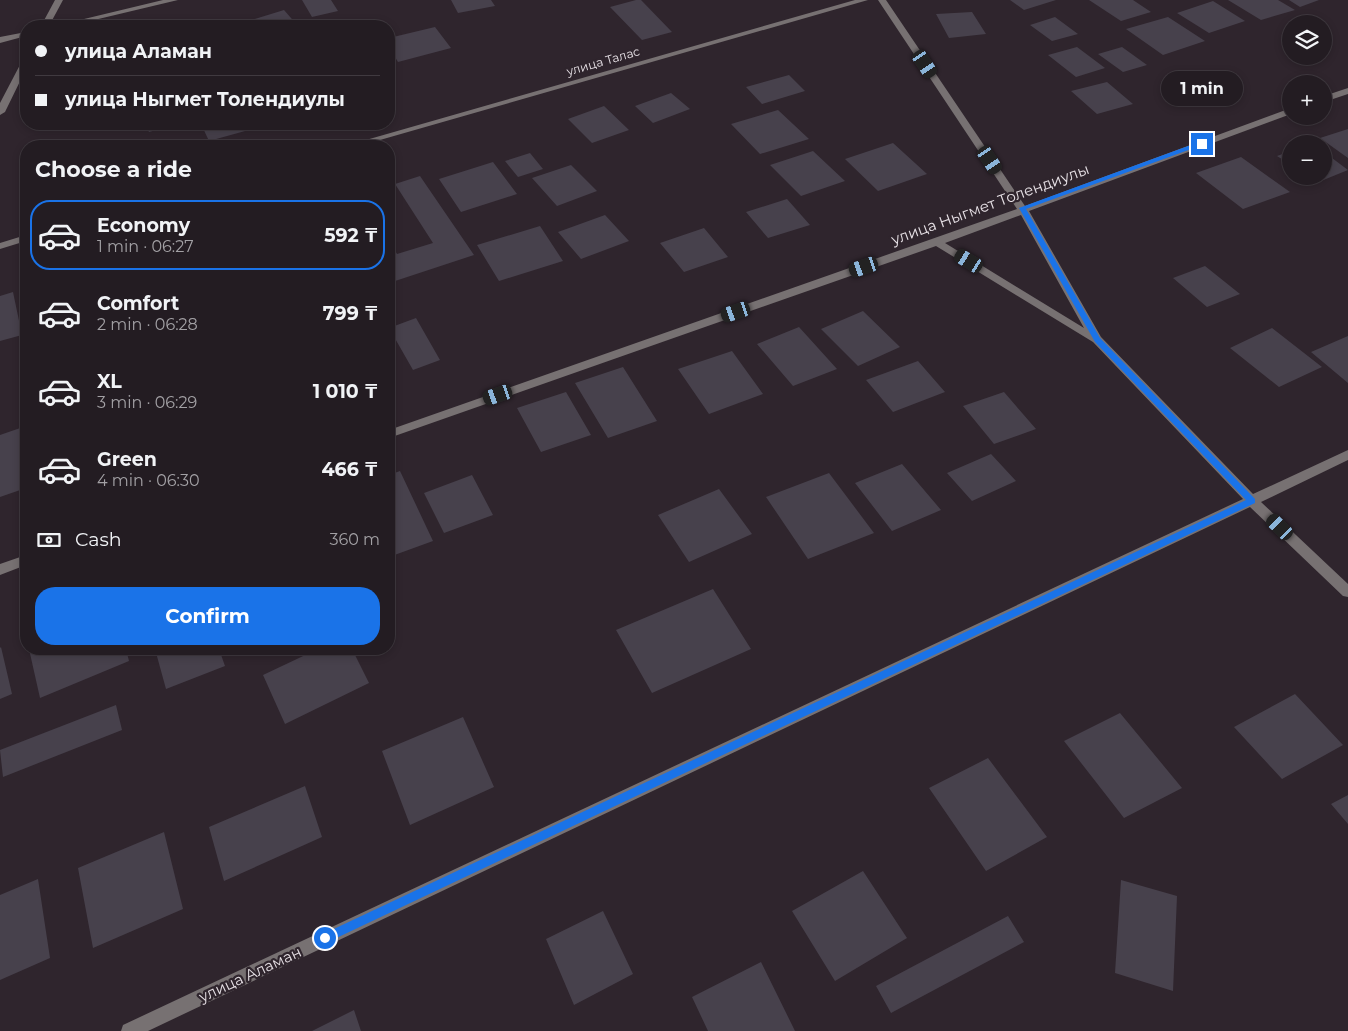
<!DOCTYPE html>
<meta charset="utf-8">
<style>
body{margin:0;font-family:Montserrat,sans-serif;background:#2f292f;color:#f1f3f6;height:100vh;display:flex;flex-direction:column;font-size:19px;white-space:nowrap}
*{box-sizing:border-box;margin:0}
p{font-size:16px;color:#a3a1a5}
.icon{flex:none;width:28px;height:28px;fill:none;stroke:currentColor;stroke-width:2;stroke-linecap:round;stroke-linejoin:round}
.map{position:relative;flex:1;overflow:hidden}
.sheet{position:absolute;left:20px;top:140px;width:375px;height:515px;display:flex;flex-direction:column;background:#231c22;border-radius:20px;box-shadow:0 2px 8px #0003,0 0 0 1px #403a40}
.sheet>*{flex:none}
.guide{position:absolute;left:20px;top:20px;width:375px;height:110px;border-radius:20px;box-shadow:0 2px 8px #0003,0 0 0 1px #403a40;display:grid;align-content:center;height:110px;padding:0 15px;background:#231c22}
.buttons{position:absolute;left:1282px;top:15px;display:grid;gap:10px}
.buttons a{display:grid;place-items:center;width:50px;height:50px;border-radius:50%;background:#231c22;box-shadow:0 2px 8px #0003,0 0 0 1px #403a40;font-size:25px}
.end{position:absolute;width:22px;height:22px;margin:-11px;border:6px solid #1a73e8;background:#fff;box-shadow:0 0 0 2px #fff}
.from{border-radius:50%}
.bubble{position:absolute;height:35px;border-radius:18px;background:#231c22;box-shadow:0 2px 8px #0003,0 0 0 1px #403a40;font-size:16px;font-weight:700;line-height:35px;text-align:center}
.car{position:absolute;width:15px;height:30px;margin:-15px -8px;border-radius:6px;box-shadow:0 0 4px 1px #0007;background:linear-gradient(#222 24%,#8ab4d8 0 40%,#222 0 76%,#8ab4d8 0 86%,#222 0)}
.guide b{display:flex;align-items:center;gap:18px;height:48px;font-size:19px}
.guide b+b{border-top:1px solid #403a40}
.guide i{width:12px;height:12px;background:#f1f3f6}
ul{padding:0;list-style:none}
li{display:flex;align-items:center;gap:15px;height:70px;margin:0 10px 8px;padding:0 5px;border:2px solid transparent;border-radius:20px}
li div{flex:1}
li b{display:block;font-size:19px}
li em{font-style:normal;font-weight:700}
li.active{border-color:#1a73e8}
li>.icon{width:45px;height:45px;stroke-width:1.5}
h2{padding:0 15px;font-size:22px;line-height:60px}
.pay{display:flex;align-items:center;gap:12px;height:55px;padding:0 15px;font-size:19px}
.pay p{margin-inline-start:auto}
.cta{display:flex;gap:10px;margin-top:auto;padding:10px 15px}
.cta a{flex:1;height:58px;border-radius:20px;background:#1a73e8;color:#fff;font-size:20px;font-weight:700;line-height:58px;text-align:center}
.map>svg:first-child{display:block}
</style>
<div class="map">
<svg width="1348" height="1031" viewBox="0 0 1348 1031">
<rect width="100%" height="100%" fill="#2f252d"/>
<!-- building -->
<path fill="#47414c" d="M302,0H331L338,11L312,17Z
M451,0H491L495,6L458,13Z
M636,0H641L672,32L642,40L610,7Z
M1010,0H1056L1024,10Z
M1089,0H1133L1151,12L1121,21Z
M1228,0H1278L1295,10L1261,20Z
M1289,0H1319L1300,7Z
M1213,1L1245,21L1209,33L1177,13Z
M284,10L298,26H252L248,21Z
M972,12L986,34L949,38L936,14Z
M1055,17L1078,34L1052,41L1030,25Z
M1168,17L1205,41L1163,55L1126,29Z
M435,27L451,48L398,62L389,47V38Z
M1077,47L1105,68L1076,77L1048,55Z
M1122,47L1147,65L1123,72L1098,54Z
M789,75L805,91L762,104L746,87Z
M1107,82L1133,104L1097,114L1071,91Z
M671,93L690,109L653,123L635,106Z
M604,106L629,130L592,143L568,119Z
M778,110L809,139L760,154L731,124Z
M145,124H179L149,132Z
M201,124H271L209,141Z
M1348,129V158L1320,138Z
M127,140L130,146H107Z
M893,143L927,174L878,191L845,159Z
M813,151L845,181L801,196L770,165Z
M1291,151V165L1277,156Z
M1324,152L1348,170L1316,183L1307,176H1324Z
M530,153L543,169L518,177L505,161Z
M1241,157L1290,192L1243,209L1196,173Z
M493,162L517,194L461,212L439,179Z
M571,165L597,191L557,206L532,178Z
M420,176L474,255L389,283V240L397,254L433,243L395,184Z
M787,199L810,225L768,238L746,212Z
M605,215L629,241L581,259L558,232Z
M540,226L563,261L499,281L477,245Z
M704,228L728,257L684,272L660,243Z
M1205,266L1240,294L1207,307L1173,278Z
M13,292L22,335L0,341V296Z
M863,311L900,347L858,366L821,329Z
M416,318L440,360L413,370L389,328Z
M799,327L837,369L793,386L757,344Z
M1272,328L1322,367L1279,387L1230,348Z
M1348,336V383L1311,352Z
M732,351L763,394L709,414L678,369Z
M918,361L945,392L893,412L866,380Z
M623,367L657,421L608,438L575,383Z
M566,392L591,435L541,452L517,408Z
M1004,392L1036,429L994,444L963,406Z
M26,426V488L0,497V435Z
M991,454L1016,481L972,501L947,473Z
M902,464L941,510L892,531L855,483Z
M400,471L433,541L389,557V475Z
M829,473L874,533L808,559L766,497Z
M472,475L493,515L444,533L424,493Z
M719,489L752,534L689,562L658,515Z
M713,589L751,649L652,693L616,630Z
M1,647L12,694L0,699V648Z
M29,649H126L129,661L40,698Z
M155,649H219L225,666L166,689Z
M318,649H352L369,683L285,724L263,675Z
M1295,694L1343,745L1282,779L1234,727Z
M116,705L122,730L3,777L0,750Z
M1120,713L1182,788L1124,818L1064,741Z
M463,717L494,787L410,825L382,751Z
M988,758L1047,837L986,871L929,788Z
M305,786L322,837L224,881L209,827Z
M1348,795V824L1331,804Z
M164,832L183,909L93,948L78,868Z
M863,871L907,938L835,981L792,911Z
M38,879L50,958L0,980V895Z
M1121,880L1177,896L1173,991L1115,973Z
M603,911L633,974L574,1005L546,939Z
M1008,916L1024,942L891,1013L876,986Z
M761,962L795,1031H708L692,997Z
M354,1010L361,1031H312Z"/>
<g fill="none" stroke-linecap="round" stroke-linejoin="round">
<!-- minor -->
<path fill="#777172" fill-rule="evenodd" d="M55,0H63L49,26H41Z
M163,0H178L69,26H55Z
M855,0H868L359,146H345Z
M878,0H886L1025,206L1291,108V114L1029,211L1101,337L1253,494L1348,450V460L1261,502L1348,584V597L1343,596L1250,507L148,1031H121L123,1025L1243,499L1093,342L936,246L389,438V430L1017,209ZM1021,215L1084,328L945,243Z
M26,32V36L0,43V37Z
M26,58V69L5,112L0,115V103L22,61Z
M1348,88V94L1324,102V96Z
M26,235V241L0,249V243Z
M26,555V565L0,575V564Z"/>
</g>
<!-- route -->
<path fill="#1a73e8" d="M1199,142L1205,144L1026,209L1100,338L1255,499V503L328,942H321V935L1246,500L1095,342L1019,208Z"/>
<g text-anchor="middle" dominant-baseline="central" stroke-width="4.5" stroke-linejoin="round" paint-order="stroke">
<!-- far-street labels -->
<g font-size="12" fill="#e8e2e7" stroke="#2f252d">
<text transform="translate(603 61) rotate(-16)">улица Талас</text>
</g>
<!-- street labels -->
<g font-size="15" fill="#e8e2e7" stroke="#2f252d">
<text transform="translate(990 204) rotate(-20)">улица Ныгмет Толендиулы</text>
<text transform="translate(250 974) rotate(-25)">улица Аламан</text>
</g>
</g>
</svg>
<div class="buttons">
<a><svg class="icon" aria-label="layers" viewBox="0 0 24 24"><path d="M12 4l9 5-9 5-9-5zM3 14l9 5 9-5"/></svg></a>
<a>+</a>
<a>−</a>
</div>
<i class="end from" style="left:325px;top:938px"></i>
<i class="end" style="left:1202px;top:144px"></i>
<div class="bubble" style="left:1161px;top:71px;width:82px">1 min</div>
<i class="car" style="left:925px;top:64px;rotate:146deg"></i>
<i class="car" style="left:990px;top:160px;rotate:146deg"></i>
<i class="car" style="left:969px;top:261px;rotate:301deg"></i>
<i class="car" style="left:864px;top:267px;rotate:251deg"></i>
<i class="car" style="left:736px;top:312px;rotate:251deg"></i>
<i class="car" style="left:498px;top:395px;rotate:251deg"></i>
<i class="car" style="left:1280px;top:527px;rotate:314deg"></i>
<div class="guide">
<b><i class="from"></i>улица Аламан</b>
<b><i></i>улица Ныгмет Толендиулы</b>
</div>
<section class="sheet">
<h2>Choose a ride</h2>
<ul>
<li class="active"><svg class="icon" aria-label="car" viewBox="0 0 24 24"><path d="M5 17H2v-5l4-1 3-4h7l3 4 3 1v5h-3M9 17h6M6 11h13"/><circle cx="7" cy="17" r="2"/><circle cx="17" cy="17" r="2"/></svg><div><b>Economy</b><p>1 min · 06:27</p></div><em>592 ₸</em></li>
<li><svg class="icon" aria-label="car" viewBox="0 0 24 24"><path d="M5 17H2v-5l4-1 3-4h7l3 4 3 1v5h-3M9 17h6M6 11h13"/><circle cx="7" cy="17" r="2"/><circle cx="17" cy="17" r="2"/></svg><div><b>Comfort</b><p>2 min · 06:28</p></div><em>799 ₸</em></li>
<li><svg class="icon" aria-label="car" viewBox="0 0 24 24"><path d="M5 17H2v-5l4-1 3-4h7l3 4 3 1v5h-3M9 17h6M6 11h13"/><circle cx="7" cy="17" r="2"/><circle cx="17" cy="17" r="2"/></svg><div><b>XL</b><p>3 min · 06:29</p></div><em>1 010 ₸</em></li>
<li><svg class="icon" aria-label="car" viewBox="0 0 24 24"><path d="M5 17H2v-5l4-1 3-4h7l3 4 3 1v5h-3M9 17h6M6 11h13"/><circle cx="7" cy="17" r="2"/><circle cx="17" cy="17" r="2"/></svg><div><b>Green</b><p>4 min · 06:30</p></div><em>466 ₸</em></li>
</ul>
<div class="pay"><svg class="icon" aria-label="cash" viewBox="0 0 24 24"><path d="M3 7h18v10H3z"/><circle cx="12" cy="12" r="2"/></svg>Cash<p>360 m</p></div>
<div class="cta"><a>Confirm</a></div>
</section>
</div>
